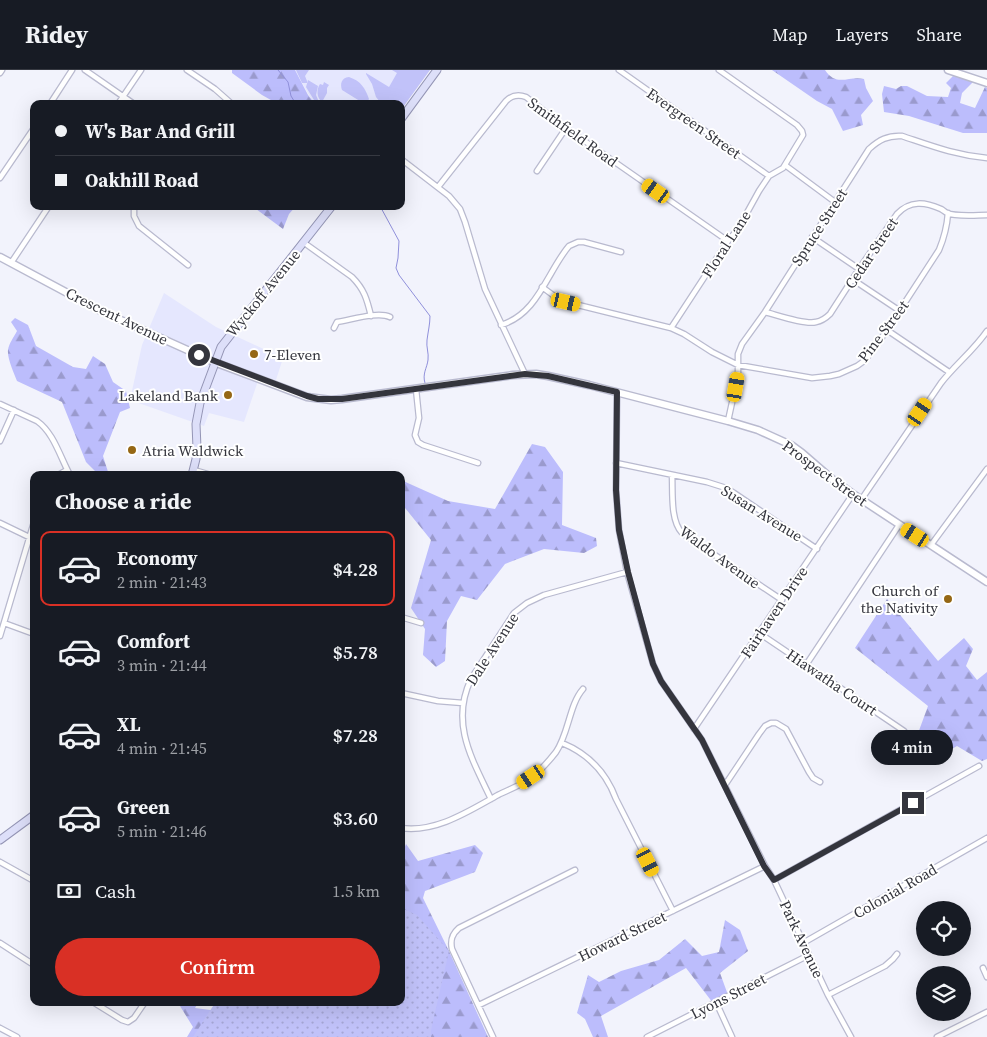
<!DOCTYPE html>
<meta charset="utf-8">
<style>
body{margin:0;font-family:"Source Serif 4",serif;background:#20242c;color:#f1f3f6;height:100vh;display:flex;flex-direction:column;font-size:19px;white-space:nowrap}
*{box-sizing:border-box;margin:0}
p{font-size:16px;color:#9ea1a6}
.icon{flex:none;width:28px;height:28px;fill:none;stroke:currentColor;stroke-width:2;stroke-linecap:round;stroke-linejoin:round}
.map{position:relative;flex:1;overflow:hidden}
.drawer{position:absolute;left:30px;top:401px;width:375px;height:535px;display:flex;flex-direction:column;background:#171b24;border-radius:10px;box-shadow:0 5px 20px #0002}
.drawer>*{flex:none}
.guide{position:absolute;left:30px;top:30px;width:375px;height:110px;border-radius:10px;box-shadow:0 5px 20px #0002;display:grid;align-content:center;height:110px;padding:0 25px;background:#171b24}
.controls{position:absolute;left:916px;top:831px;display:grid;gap:10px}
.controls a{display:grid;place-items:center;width:55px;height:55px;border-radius:50%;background:#171b24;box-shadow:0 5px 20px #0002;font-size:25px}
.end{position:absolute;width:22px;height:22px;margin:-11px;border:6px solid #34353d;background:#fff;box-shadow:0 0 0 2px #fff}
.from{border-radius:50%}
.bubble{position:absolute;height:35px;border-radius:18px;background:#171b24;box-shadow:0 5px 20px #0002;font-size:16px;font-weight:600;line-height:35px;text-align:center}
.car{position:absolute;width:15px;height:30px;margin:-15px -8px;border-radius:6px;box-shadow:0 0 4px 1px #0007;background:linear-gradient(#f5c518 24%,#345 0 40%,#f5c518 0 76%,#345 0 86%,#f5c518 0)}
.guide b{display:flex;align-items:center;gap:18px;height:48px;font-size:19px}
.guide b+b{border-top:1px solid #363941}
.guide i{width:12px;height:12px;background:#f1f3f6}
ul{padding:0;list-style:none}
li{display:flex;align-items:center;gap:15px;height:75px;margin:0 10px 8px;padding:0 15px;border:2px solid transparent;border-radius:10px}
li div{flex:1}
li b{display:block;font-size:19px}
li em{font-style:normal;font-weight:600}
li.current{border-color:#d93025}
li>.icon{width:45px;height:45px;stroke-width:1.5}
h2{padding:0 25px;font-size:22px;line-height:60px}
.pay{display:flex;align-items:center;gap:12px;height:55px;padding:0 25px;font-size:19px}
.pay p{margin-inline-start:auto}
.button{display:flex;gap:10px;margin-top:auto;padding:10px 25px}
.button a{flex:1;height:58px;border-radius:30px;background:#d93025;color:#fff;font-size:20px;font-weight:600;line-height:58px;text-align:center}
header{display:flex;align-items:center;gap:30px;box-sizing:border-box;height:70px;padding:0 25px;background:#171b24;border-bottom:1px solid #363941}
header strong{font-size:24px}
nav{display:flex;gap:28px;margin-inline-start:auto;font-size:18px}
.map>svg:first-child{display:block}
</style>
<header>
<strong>Ridey</strong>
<nav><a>Map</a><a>Layers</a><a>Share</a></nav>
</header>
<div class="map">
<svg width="987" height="967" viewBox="0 0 987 967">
<defs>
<pattern id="forest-firs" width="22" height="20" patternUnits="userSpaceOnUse" patternTransform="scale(1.25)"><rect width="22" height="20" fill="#bcbdfc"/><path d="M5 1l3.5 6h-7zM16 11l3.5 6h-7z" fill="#9a9acd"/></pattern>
<pattern id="park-dots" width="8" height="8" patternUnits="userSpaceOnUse" patternTransform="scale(1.25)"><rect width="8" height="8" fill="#c1c2f9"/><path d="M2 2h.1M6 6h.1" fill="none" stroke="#a6a7d6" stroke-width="1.8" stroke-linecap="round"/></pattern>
</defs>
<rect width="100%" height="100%" fill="#f2f3fc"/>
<!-- built -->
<path fill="#e5e7fe" d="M295,0H430L401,38V34H314Z
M164,223L216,257L283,288L276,310L260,305L244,352L209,343L204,356L130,330L142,275Z"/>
<!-- grass -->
<path fill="#c1c2f9" d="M296,0H309L305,6L307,11V13H302Z
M392,0H430L401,40V34H382L380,32L376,27L372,14L366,4V3L389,17L397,3Z
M349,7C361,11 365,18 369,29L367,32L363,33L342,20C340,14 341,8 349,7Z
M308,10L318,16L316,25L319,32L318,34L314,30L306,17Z
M324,12L329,15L327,18V23L322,32C317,28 316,20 320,14L323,15Z"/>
<!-- forest -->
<path fill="url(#forest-firs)" d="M232,0H295L308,25L315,34H278L262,25L232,3Z
M772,0H825C837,18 849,5 864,9L866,18L873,31L861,45L863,55L843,61L832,39L817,31Z
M953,6L973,12L962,23L960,33L975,38L985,17L987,18V63H963L909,46L884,42L882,24L884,16L896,19L901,16H907L927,26L948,27L951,18L946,13Z
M252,136H296L289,144L283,159Z
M15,248L28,255L36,276L73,297L86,299L93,286L105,294L113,312L126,321L130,338L120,342L103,386L109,405H99L86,392L62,332L17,311C14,303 7,288 8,280C9,273 14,267 17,261L11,252Z
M532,374L545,377L563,402L562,455L596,468L597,476L584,483L544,479L505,494L477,530L461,526L447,551L445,591L436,597L423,585L425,559L411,538L431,470L401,433V410L448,431L495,439Z
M887,529L938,591L964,568L973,579L966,596L977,610L987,602V689L982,691L957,676L933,690L917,666L928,636L855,578Z
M406,774L418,791L475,775L483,783L475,802L425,821L423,828L449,881L488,967H396L409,916L401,885V787Z
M725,850L740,860L748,881L720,903L728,925L713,933L686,898L601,946L608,967H593L585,949L577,943L588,905L599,912L621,901L659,890L685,869L702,886L719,882Z
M183,933H198L195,938L218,941L246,967H187L193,957L180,936Z"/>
<!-- park -->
<path fill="url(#park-dots)" d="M401,838L417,845L449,881L431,960V967H193L215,933L401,932Z"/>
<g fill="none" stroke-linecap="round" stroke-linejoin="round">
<!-- stream -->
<path stroke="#9090db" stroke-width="1" d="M278,0L288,12L291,26L296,34
M380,136L399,171L398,188L396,198L399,205L430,246C430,254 428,262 427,270C426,277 429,283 428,290C427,298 422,304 425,313"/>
<!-- street casing -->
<g stroke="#b9bacf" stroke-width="7">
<path id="street" d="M85,0L134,34
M187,0L215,19L232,34
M619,0L769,106
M0,3L2,0
M50,34L72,0
M118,34L141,0
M401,89L449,126L460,139L465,152L485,219L525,304
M785,95L835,132
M537,101L566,58
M0,108L34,58
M438,117L506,31C512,25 518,24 526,27L566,58L728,171
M134,136V146L139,156L188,195
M812,167L859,199
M303,172L352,207C364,219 367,229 371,246
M11,193L49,136
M852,209L900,241
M542,217L557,228L566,232L671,258L684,264L712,282L738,295L812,308L830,306L839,304L857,296L864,291L871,283L887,260L939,180C944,168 947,157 948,143
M765,242C777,245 805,255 816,252C822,251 826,248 830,244L859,199L897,144C910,130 925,132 941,139C943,140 945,142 947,143C956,147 977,145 987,145
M501,255C538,244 547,202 569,176L578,172H584L621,182
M334,258L337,252C351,250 378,241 390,247
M671,258L728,171L738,159L759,121L769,106L783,98L803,65L802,61L797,55L719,0
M887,260L949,302
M416,319L419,348L415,365L418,372L423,375L478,393
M617,322L616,420L619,460L627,502L653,594L661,611L702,670L765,796L774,810L828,925L851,967
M0,334L37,351C54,363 60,387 70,405
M728,351L738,305V284L742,274L765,242L869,79C879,70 888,65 902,66C932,76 955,85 987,88
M0,371L14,340
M616,393L707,412L726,418L734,423L817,479
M194,400L211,405
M58,405L67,400
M672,405C673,422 670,450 682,463L782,530
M861,430L941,313C955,295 974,280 987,261
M0,453L29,467
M931,475L987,399
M401,547L421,553
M4,553L34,564
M759,563L904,661
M0,566L34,452
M806,595L899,455
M401,623L438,631L463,633
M694,659L853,424
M562,673C589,684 606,702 616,729L673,841
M725,715L759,664L765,656L771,653H776L786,659L809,702L813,708L820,712
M491,729C472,689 450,653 471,609L514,543L527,533L544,525L627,502
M401,758C436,763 469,741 498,725C510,719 522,715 532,707C541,700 549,691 556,682C569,663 569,635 583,619
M0,792L34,811
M774,810L979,696
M0,873L34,895
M803,873L987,768
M983,898L987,907
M828,925L885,896L893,889L897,884
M93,932L122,950L128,952L134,948L145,932
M716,932L732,967
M479,935L765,796
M0,958L17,967
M493,967L452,879C450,870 452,864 459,858L575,800
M647,967L809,885
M937,967L987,942"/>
</g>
<!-- secondary casing -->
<g stroke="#b9bacf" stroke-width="9">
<path id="secondary" d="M948,0L987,13
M0,187L103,242L214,292L307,327L331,330L342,329L513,305L536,304L548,306L589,315L728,351L758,360L791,375L802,383L832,409L853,424L987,512"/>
</g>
<!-- primary casing -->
<g stroke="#9495b5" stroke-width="9">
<path id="primary" d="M401,49L437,0
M192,405L196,389L197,378L196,354L200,333L221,277L332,136
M0,770L34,745"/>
</g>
<!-- street -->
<use href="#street" stroke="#fff" stroke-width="4.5"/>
<!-- secondary -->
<use href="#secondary" stroke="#fff" stroke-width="6"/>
<!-- primary -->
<use href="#primary" stroke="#dddff9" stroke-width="7"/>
</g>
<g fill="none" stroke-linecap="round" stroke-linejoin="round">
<!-- route -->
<path stroke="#34353d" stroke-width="6" d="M199,285L307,326L318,329H342L525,304L548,306L617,322L616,420L619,460L628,502L653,594L661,611L702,670L764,796L774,810L913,733"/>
</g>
<!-- markers -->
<g fill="#956715" stroke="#fff" stroke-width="2">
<circle cx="254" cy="284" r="5"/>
<circle cx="228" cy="325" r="5"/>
<circle cx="132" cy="380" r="5"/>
<circle cx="948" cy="529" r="5"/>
</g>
<g text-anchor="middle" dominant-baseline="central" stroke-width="4" stroke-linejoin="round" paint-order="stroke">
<!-- street labels -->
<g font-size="15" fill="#34353d" stroke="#fff">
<text transform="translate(694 53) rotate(35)">Evergreen Street</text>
<text transform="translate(573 62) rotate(36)">Smithfield Road</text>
<text transform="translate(819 157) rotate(-57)">Spruce Street</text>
<text transform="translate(726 174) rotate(-57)">Floral Lane</text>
<text transform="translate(871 183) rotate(-56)">Cedar Street</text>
<text transform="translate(263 223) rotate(-51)">Wyckoff Avenue</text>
<text transform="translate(117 246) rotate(26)">Crescent Avenue</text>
<text transform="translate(883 261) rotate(-53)">Pine Street</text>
<text transform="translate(825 403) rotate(36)">Prospect Street</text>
<text transform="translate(762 443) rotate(32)">Susan Avenue</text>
<text transform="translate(720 487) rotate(36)">Waldo Avenue</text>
<text transform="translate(774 542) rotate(-56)">Fairhaven Drive</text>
<text transform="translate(492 579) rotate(-57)">Dale Avenue</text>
<text transform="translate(832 612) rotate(34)">Hiawatha Court</text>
<text transform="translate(895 821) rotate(-30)">Colonial Road</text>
<text transform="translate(622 866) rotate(-26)">Howard Street</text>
<text transform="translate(802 869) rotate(65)">Park Avenue</text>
<text transform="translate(728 926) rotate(-27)">Lyons Street</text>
</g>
<!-- poi labels -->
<g font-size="15" fill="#34353d" stroke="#fff" text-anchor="start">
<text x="264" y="284">7-Eleven</text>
<text x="218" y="325" text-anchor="end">Lakeland Bank</text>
<text x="142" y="380">Atria Waldwick</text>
<text x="938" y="520" text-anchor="end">Church of<tspan x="938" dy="17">the Nativity</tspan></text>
</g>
</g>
</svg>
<div class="controls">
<a><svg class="icon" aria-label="locate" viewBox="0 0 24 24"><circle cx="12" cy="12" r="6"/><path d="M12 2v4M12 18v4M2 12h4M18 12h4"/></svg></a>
<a><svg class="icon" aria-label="layers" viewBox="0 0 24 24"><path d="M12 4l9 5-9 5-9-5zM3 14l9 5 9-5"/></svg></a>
</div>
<i class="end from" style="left:199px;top:285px"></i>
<i class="end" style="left:913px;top:733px"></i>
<div class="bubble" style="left:871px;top:660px;width:82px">4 min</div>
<i class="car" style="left:656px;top:121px;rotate:305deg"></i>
<i class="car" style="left:566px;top:232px;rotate:103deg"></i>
<i class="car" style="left:736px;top:317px;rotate:10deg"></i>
<i class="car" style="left:920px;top:342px;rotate:34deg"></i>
<i class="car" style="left:915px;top:465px;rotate:302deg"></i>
<i class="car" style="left:531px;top:707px;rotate:236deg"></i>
<i class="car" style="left:648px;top:792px;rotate:153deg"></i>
<div class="guide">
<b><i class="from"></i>W's Bar And Grill</b>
<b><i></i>Oakhill Road</b>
</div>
<section class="drawer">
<h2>Choose a ride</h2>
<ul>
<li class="current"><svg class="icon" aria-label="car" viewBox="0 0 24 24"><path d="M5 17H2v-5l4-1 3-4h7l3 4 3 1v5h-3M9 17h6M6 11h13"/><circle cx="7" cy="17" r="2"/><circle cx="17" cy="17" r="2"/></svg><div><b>Economy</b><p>2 min · 21:43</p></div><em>$4.28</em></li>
<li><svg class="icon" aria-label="car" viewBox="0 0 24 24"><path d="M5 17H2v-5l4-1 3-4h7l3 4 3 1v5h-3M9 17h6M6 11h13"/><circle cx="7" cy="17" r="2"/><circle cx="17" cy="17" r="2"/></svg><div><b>Comfort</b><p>3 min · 21:44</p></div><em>$5.78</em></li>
<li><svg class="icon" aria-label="car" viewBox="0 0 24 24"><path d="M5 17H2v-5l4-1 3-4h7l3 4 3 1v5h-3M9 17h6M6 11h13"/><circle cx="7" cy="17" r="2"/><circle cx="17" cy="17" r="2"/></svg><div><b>XL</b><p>4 min · 21:45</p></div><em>$7.28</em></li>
<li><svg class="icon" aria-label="car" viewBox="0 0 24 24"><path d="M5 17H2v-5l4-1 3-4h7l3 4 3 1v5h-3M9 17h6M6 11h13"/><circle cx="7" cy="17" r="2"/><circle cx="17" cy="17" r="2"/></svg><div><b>Green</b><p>5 min · 21:46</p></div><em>$3.60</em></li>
</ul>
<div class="pay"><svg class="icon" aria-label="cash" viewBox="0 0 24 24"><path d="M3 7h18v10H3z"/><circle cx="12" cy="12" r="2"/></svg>Cash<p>1.5 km</p></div>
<div class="button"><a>Confirm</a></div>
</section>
</div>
